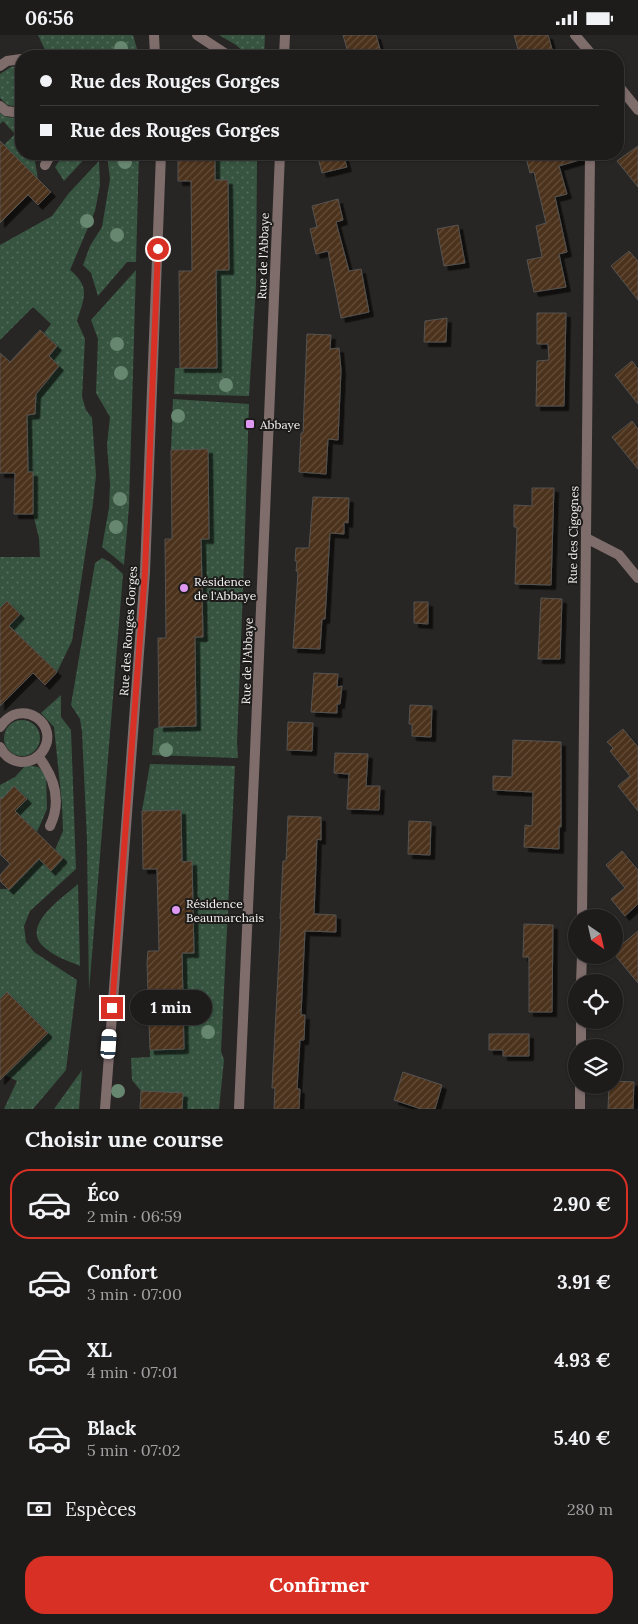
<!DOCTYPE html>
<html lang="fr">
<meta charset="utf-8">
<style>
body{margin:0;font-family:Lora,serif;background:#262524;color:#f1f3f6;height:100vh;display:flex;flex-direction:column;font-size:19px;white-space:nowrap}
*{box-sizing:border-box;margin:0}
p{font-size:16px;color:#a1a1a3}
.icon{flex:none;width:28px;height:28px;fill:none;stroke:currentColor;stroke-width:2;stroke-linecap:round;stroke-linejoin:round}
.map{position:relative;height:1074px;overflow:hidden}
.panel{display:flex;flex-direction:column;background:#1e1c1b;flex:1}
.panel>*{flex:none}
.guide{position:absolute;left:15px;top:15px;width:609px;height:110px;border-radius:20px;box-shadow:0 1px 4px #0004,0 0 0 1px #3c3a3a;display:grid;align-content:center;height:110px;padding:0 25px;background:#1e1c1b}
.needle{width:32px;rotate:146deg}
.fabs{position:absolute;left:568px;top:874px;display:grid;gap:10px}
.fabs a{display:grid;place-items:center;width:55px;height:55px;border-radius:50%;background:#1e1c1b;box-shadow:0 1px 4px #0004,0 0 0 1px #3c3a3a;font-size:25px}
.end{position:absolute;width:22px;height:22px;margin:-11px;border:6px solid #d93025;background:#fff;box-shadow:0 0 0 2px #fff}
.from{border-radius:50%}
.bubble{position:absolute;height:35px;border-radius:18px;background:#1e1c1b;box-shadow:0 1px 4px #0004,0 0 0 1px #3c3a3a;font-size:16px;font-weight:700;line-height:35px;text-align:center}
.car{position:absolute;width:15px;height:30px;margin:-15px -8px;border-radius:6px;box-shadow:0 0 4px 1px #0007;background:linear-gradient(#fff 24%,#345 0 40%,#fff 0 76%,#345 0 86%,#fff 0)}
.guide b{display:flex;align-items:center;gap:18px;height:48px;font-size:19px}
.guide b+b{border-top:1px solid #3c3a3a}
.guide i{width:12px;height:12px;background:#f1f3f6}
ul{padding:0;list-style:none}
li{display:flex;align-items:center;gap:15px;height:70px;margin:0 10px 8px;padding:0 15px;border:2px solid transparent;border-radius:20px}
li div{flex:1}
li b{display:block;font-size:19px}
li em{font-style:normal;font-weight:700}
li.current{border-color:#d93025}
li>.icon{width:45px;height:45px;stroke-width:1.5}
h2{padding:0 25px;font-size:22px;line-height:60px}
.pay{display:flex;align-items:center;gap:12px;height:55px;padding:0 25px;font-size:19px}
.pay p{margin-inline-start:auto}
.cta{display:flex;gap:10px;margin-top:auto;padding:10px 25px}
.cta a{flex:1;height:58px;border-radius:20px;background:#d93025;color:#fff;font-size:20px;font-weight:700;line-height:58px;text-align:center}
.status{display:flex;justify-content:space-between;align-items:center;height:35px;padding:0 25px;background:#1e1c1b;direction:ltr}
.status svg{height:14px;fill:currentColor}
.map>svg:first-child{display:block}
</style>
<div class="status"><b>06:56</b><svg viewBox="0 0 49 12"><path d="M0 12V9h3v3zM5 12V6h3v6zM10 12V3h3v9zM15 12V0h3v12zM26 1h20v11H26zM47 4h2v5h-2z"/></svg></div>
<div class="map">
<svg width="638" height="1074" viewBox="0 0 638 1074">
<defs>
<pattern id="grass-dots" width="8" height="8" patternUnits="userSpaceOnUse" patternTransform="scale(1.25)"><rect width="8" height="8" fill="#365440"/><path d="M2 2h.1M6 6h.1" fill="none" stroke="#546d5c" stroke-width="1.8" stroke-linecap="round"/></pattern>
<pattern id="building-hatch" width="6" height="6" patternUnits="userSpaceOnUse" patternTransform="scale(1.25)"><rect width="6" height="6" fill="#4b311a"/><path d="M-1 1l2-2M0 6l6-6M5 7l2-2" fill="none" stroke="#664f3c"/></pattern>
<filter id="shadow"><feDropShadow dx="4.5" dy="4.5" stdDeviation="0" flood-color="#0009"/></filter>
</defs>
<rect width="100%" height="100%" fill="#282624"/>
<!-- grass -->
<path fill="url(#grass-dots)" d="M38,0H133L139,21H45L46,17Z
M219,0H265L264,21H248L236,10Z
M17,31H21L20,72L7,70L0,63V39L11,32Z
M0,78L7,82L21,84V119H41L35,127L38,144L4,110L15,99L3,86L0,89Z
M62,119H89L64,146L55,132L63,121Z
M107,119H139L136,227H127L98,261L91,238L83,230L90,211L102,192L110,144Z
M215,119H257L256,251L249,361L174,359L175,333H217L216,235H228V145H215Z
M99,126L100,150L95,176L70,235C91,252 84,263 77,286L85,304L82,362L86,375L92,383L96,440L93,468L72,606L57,637L9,591L20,579L7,566L0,573V522H40L39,503L33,479V437H28L27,380L35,379L36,359L59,332L49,321L57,311L44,298L51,289L33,272L0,305V210L52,181L69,158Z
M136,235L129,472L124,530L102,512L109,473L110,449L107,410L110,382L96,358L98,304L91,285Z
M173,364L249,369L244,528L237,708L238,723L152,720L154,694L159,692L196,691L195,602H203L201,504H209L208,414L171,415Z
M102,523L110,527L123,539L89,956L87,805L82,697L80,684L71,670L95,528Z
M61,660V682L71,695L76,834L30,876L24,891L26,907L34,917L77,945L66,1035L33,1074H4L17,1046L5,1040L48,998L7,957L0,964V854H9L39,824L51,835L63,823L55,815L63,796L62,769L54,692L41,678Z
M4 703a18 18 0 1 1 36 0a18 18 0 1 1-36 0Z
M150,729L235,731L221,1016L224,1025L219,1074H182L183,1058L141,1056L132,1045L131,1023L150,1022V1015L184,1014L182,918H193L191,826L182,827L181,775L142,776Z
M26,730L38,732L46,739L47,774L37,797L15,776L26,764L14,752L0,766V750L15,742Z
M78,849L80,931C68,926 54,921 45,913C18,891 64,862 78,849Z
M82,1035L79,1074H54Z"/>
<!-- building -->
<path fill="url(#building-hatch)" stroke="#555351" filter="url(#shadow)" d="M343,0H376L382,21H349Z
M514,0H548L554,21H520Z
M0,106L51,157L38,170L28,160L0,188Z
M638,111V152L617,126Z
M178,119H215V145H228L229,235H216L217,333H180L179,236H192L191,146H178Z
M317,119H343L347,132L322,138Z
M525,119H583V124L559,131L567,159L555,162L567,217L559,219L566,252L534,257L527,225L542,222L536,191L546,188L534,137L530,138Z
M338,164L343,185L336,187L349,236L361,234L369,277L341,283L328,216L316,219L310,194L317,192L312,171Z
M458,190L465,228L444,231L437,194Z
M629,216L638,226V265L611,231Z
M537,278H566L564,371H536L537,326L549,325L548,309H537Z
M447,283L446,307H424L425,286Z
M40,295L57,311L49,321L59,331L36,359L35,379L27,380L28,437H33V479H14L15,438H0V318L10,327Z
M307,299L331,300L330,314L339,313L341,335L338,405L328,404L326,439L299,437L301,398H303Z
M632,326L638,334V369L615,340Z
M632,386L638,394V434L612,402Z
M208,414L209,504H201L203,602H195L196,691L159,692L158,603H166L165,504H172L171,415Z
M532,453H554L551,550L515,549L517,492H514V470L532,471Z
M313,462L349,463L348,488L344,487V499L330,498L325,584H322L320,614L293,613L298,537L296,536L297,526H295L296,513H309Z
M541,563L562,564L560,624H538Z
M7,566L20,579L9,591L57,637L45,650L33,638L0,671V573Z
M414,567H428V589L414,588Z
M314,638L338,639L337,652L342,651L340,669H337V678L311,677Z
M410,670L432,671L431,702L412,701V689H409Z
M288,687L313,688L312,716L287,715Z
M623,694L638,712V776L618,751L630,741L610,716L613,713L607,707Z
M513,705L561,707V792H559V814L524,812L525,790L532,791L533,757L493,755V741L512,742Z
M335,718L368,719L366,751H380L379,775L347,774L349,739L334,738Z
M14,751L27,764L15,776L63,823L51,836L39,824L9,855L0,846V840L10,829L0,819V762L2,764Z
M181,775L182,827L192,826L194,918H182L184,1014L150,1015L147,928L148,916H159L157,834H143L142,776Z
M288,781L321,782V805L317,804L314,879L336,880V897L305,896L301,980H305L304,1005H300L297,1054H300L299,1074H274L275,1053H272L281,884H280L283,826H286Z
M409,786L431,787L430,820L408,819Z
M622,816L638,835V869L625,881L611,864L625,853L606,830Z
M524,889L553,890L552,977H529V922H523Z
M638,896V948L614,919V916Z
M7,957L48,998L0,1045V964Z
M489,999H529V1021H503V1015H489Z
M403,1037L442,1050L435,1074H421L394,1065Z
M614,1046L634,1047L633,1074H608L609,1050H614Z
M141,1056L183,1058L182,1074H140Z"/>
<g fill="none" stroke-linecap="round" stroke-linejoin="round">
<!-- street -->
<path stroke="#7f6d6c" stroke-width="10" d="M154,0L155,21
M197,0L229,21
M575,0L593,21
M284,21L285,0
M0,31L7,26L21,24
M618,50L638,75
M0,71L6,76L21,78
M45,130L51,119
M586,503L619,520L638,543
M0,692C21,660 62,690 42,717C37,724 29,727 21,727C11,726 4,720 0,712
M38,721C55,743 62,766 50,791
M582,882L590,119
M581,948L582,920
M581,1012V985
M105,1074L145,537L161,119
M239,1074L255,717L280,119
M580,1074V1050"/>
</g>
<!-- trees -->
<g fill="#688770">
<circle cx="121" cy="13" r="7"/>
<circle cx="125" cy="127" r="7"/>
<circle cx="87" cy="186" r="7"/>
<circle cx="117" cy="200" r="7"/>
<circle cx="117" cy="309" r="7"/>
<circle cx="121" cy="338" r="7"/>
<circle cx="226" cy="350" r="7"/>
<circle cx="178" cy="381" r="7"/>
<circle cx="120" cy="464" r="7"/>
<circle cx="116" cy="492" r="7"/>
<circle cx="166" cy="715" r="7"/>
<circle cx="203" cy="965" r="7"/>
<circle cx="208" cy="997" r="7"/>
<circle cx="118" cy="1056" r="7"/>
</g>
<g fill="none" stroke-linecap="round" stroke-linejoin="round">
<!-- route -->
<path stroke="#d93025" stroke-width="6" d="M112,973L145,537L158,214"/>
</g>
<!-- markers -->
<g fill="#df98f2" stroke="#1e1c1a" stroke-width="2">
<rect x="245" y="384" width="10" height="10" rx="2.5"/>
<circle cx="184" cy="553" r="5"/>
<circle cx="176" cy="875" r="5"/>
</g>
<g text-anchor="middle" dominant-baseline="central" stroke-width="4" stroke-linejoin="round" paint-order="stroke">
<!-- street labels -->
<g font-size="12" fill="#f5f3f2" stroke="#1e1c1a">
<text transform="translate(263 221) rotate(-88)">Rue de l'Abbaye</text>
<text transform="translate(573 500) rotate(-89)">Rue des Cigognes</text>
<text transform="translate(128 596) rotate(-86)">Rue des Rouges Gorges</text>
<text transform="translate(247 626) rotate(-88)">Rue de l'Abbaye</text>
</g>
<!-- poi labels -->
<g font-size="12" fill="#f5f3f2" stroke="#1e1c1a" text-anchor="start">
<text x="260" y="389">Abbaye</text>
<text x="194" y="546">Résidence<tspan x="194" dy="14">de l'Abbaye</tspan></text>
<text x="186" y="868">Résidence<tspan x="186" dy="14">Beaumarchais</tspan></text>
</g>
</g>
</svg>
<div class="fabs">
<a><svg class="needle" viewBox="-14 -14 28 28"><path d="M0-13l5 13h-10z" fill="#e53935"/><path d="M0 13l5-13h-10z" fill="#a1a1a3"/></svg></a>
<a><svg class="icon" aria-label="locate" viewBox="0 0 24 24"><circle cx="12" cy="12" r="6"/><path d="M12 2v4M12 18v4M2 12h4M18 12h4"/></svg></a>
<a><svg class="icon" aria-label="layers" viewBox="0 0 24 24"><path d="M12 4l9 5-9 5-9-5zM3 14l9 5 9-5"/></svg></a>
</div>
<i class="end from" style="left:158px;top:214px"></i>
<i class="end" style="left:112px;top:973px"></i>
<div class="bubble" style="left:130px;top:955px;width:82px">1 min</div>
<i class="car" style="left:109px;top:1009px;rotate:4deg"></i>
<div class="guide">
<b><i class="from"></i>Rue des Rouges Gorges</b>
<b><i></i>Rue des Rouges Gorges</b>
</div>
</div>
<section class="panel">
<h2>Choisir une course</h2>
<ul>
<li class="current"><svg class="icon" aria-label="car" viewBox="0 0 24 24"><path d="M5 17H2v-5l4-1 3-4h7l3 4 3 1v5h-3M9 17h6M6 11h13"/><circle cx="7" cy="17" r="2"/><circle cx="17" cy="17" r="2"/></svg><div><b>Éco</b><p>2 min · 06:59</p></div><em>2.90 €</em></li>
<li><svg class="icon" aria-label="car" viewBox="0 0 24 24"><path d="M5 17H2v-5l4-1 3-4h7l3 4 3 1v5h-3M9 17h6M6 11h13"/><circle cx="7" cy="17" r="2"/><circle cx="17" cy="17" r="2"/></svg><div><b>Confort</b><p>3 min · 07:00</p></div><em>3.91 €</em></li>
<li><svg class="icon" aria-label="car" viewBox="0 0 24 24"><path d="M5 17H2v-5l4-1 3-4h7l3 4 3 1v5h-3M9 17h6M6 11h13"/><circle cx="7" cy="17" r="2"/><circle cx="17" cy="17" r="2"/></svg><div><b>XL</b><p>4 min · 07:01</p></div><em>4.93 €</em></li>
<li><svg class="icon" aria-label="car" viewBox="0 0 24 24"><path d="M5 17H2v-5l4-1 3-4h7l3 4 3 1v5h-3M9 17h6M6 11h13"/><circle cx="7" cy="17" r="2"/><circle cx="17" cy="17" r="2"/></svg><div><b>Black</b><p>5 min · 07:02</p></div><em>5.40 €</em></li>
</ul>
<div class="pay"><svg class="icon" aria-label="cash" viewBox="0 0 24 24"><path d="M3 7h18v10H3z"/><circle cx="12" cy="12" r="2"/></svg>Espèces<p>280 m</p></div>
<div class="cta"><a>Confirmer</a></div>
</section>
